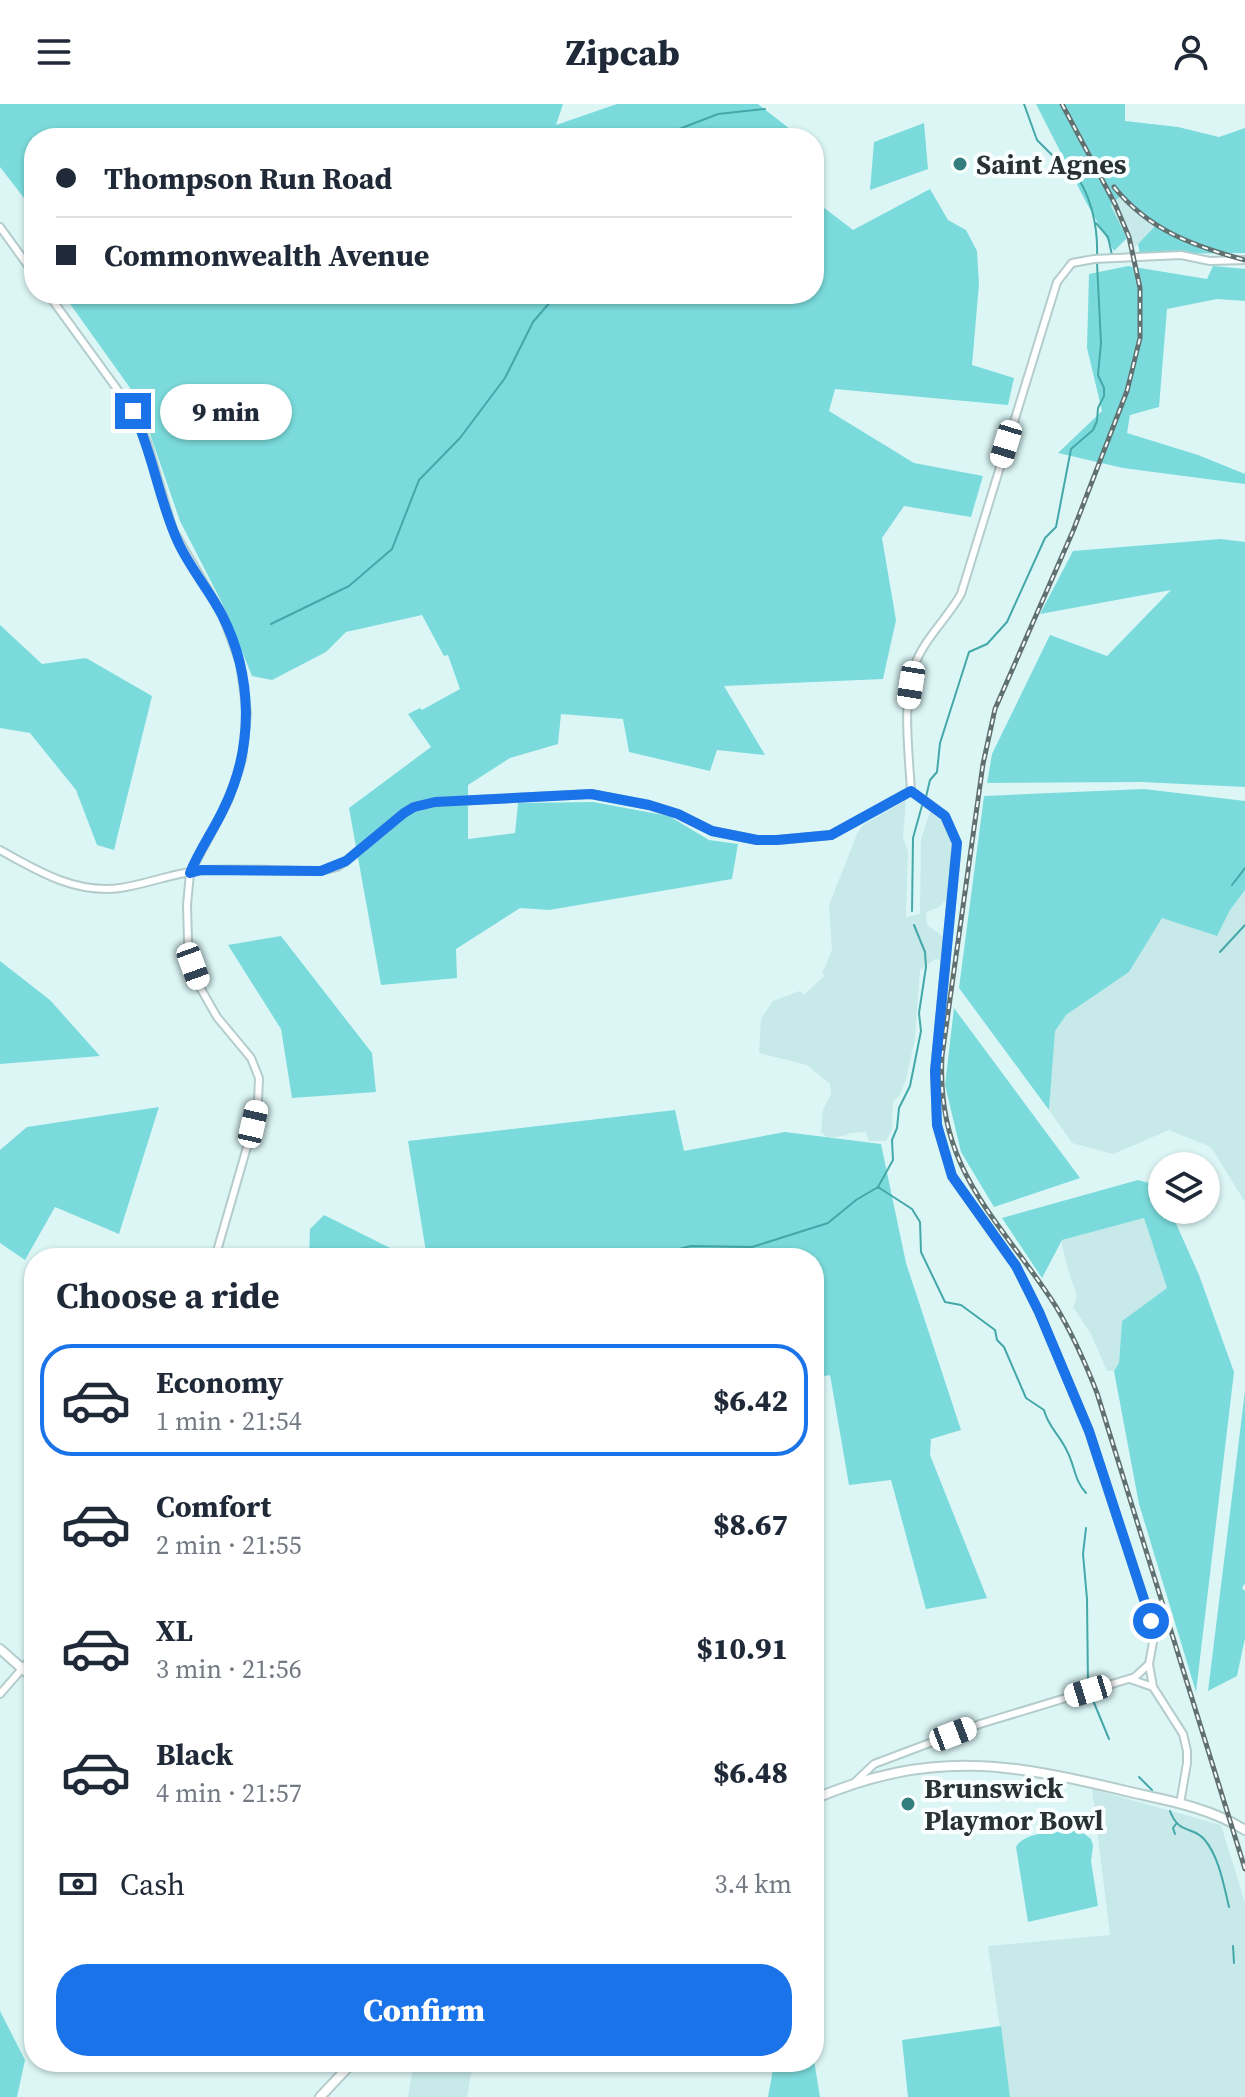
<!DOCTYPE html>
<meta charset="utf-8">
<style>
body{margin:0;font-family:"Source Serif 4",serif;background:#f2f2f3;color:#1f2937;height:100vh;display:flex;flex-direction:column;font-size:30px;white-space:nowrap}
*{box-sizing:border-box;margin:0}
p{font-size:26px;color:#747a83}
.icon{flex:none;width:44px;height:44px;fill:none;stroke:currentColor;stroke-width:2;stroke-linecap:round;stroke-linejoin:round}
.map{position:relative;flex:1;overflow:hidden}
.panel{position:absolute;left:24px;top:1144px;width:800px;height:824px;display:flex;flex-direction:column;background:#fff;border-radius:32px;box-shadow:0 2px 6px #0004}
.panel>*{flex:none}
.guide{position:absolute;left:24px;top:24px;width:800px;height:176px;border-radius:32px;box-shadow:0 2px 6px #0004;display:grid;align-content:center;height:176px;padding:0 32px;background:#fff}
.buttons{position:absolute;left:1148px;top:1048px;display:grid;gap:16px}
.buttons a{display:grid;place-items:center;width:72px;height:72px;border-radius:50%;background:#fff;box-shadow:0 2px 6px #0004;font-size:40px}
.end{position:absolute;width:36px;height:36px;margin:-18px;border:10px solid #1a73e8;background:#fff;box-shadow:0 0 0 4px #fff}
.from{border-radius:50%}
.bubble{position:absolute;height:56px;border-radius:28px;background:#fff;box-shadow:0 2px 6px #0004;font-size:26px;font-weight:800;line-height:56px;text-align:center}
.car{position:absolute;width:24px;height:48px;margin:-24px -12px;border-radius:10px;box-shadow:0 0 6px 2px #0007;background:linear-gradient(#fff 24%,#345 0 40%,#fff 0 76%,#345 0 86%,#fff 0)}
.guide b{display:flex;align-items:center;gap:28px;height:76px;font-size:30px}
.guide b+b{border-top:2px solid #e0e1e3}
.guide i{width:20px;height:20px;background:#1f2937}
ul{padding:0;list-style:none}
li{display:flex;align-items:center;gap:24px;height:112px;margin:0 16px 12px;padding:0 16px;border:4px solid transparent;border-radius:32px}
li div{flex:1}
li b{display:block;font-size:30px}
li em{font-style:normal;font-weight:800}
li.current{border-color:#1a73e8}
li>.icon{width:72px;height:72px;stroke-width:1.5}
h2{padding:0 32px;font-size:36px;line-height:96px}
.pay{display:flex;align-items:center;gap:20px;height:88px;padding:0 32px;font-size:30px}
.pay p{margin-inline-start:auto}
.action{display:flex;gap:16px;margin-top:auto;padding:16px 32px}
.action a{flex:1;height:92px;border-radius:32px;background:#1a73e8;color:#fff;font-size:32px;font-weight:800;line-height:92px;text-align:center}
header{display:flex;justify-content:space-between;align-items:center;height:104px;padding:0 32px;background:#fff;font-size:36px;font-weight:800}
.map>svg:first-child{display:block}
</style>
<header><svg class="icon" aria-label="menu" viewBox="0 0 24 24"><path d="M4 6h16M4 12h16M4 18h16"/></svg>Zipcab<svg class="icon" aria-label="person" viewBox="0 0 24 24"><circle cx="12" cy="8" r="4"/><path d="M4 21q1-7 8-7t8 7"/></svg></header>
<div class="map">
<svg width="1245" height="1993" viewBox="0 0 1245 1993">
<rect width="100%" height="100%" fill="#dcf6f6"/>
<!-- built -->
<path fill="#c7e9e9" d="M1120,91L1155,122L1133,145L1111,102Z
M906,696L903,733L908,747L906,813L920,810L921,735L931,705L945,719L952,734L954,745L950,792L939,803L926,808L927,821L945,834L943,856L935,855L920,866L915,935L906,975L900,991L893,998L892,1026L886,1037H869L866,1028L849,1029L848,1031L828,1034L821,1028L823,1006L831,990L830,980L807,961L759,949L761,915L773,897L800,887L804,891L825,871L822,870L832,846L829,801L857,730L863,721Z
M1245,786V1098L1211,1043L1169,1026L1113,1050L1072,1039L1049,1006L1054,927L1066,911L1129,868L1162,813L1216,832L1230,806Z
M1144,1114L1167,1184L1122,1217L1119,1259L1114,1267H1107L1091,1230L1073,1203L1077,1192L1067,1162L1061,1136Z
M1092,1685L1221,1721L1245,1799V1993H1010L988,1842L1110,1831Z
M414,1958H473L467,1993H408Z"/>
<!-- green -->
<path fill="#7bdbdc" d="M0,0H563L556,21L617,0H758L790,25L787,34H34V107L0,63Z
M1036,0H1125V17L1178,23L1219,33L1245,24V149L1140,150L1138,140L1155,122L1121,91L1111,102L1127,134L1114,147L1086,98Z
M924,19L928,65L870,86L874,38Z
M930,85L948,116L966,126L977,147L979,180L972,261L1014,274L1008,301L835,285L829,307L914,359L983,372L971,413L904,402L882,434L896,516L883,575L724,582L765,651L717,646L710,667L629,648L623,615L561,610L558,640L510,654L468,681V735L515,729L518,699L593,698L669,712L709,736L738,740L732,775L549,806L520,804L456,845L457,874L381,881L349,704L431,643L408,610L420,604L422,606L460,585L448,551L444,552L422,511L346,528L326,548L272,576L252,572L222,499L180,417L138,295L63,190H814V96L853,126Z
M1128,162L1207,175L1213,162L1245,165V197L1217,195L1167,205L1159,303L1130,311L1127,329L1198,351L1245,370V380L1123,364L1058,349L1102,307L1087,244L1089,170Z
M1221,435L1245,438V683L1141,678L987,679L992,650L1050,531L1107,552L1171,486L1040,510L1073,447Z
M0,521L42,560L86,554L152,592L114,746L97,741L76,686L30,629L0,624Z
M1144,685L1245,697V786L1230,806L1217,832L1162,814L1129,868L1066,911L1055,927L1049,1006L959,884L984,692Z
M281,832L372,949L376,988L292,994L281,925L228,841Z
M0,857L50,896L100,952L0,960Z
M954,904L1080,1074L994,1103L961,1048L945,981Z
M159,1003L119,1130L55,1103L25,1156L0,1139V1046L27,1023Z
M675,1006L684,1047L785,1028L881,1040L906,1159L961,1326L931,1335L930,1351L987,1494L926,1505L891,1376L849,1381L830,1271L814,1274V1154H427L408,1037Z
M1138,1076L1160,1082L1162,1106H1170L1199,1171L1234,1268L1196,1588L1139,1400L1114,1267L1119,1259L1122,1217L1167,1184L1144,1114L1062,1136L1042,1174L1002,1114Z
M324,1111L394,1146L395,1154H309L310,1125Z
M1245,1287V1479L1242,1484L1245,1487V1534L1237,1572L1208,1587Z
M1067,1726L1082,1728L1091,1735L1093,1742L1091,1757L1098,1802L1028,1818L1016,1743C1025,1728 1051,1729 1067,1726Z
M0,1907L25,1956L17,1993H0Z
M1001,1922L1010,1993H908L902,1936Z
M814,1956L820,1993H768L774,1960Z"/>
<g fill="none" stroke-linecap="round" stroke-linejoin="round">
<!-- stream -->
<path stroke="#44a8a9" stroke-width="2" d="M1024,0L1037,36L1061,60
M656,34L718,10L765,5
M1071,66C1091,86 1098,124 1097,151
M1096,119L1108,133L1112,151
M271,520L349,482L392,445L419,376L460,334L505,274L533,218L557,190
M926,693L930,676L937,668L940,639L969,548L987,540L1007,518L1045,434L1056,423L1071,345L1093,326L1097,317L1098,304L1104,292V284L1098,271L1101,239L1097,159
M1232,781L1245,764
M912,807L913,734L923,698
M914,821L925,848L926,863L919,909L921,927L910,982L899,1004L897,1024L892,1036L893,1056L878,1083L912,1105L920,1118L921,1148L945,1198L961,1201L995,1226L997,1236L1004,1243L1026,1294L1044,1306C1048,1323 1060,1331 1067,1347C1075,1362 1074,1376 1086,1389
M1220,848L1245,821
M644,1154L691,1142L752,1143L828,1119L856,1096L878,1083
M1086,1424L1083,1450L1087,1495L1088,1582
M1090,1589L1109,1635
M1139,1673L1152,1686
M1170,1707C1179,1731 1193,1722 1204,1735C1219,1752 1224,1782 1229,1803
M1175,1730L1173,1724L1176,1720
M1233,1842L1234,1859"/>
<!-- minor casing -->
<g stroke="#b4cdcc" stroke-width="10">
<path id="minor" d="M0,123L34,170
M48,190L133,307L147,338L173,426L222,510L240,559L247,609L242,656L228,697L190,769L187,801L188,837L192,859L201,885L217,913L251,954L259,974L258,997L247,1043L215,1154
M911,687C909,651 902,597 914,563C923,536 947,515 961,490L1057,178L1072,159L1094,155L1181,151L1210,157L1245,156
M0,746C37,767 76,790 120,784C148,780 176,768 204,766C243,764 282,767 321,767L337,763L346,757L404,709L414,703L435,698L591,690L649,701L678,710L712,727L757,736H777L831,731L911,687
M1149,1560L1153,1583
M1130,1575L1153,1583L1183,1630L1187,1647V1659L1180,1700
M0,1590L34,1551
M854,1679L874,1660L980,1620L1135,1573L1149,1560L1153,1538L1151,1517L1089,1327L1039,1208L1016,1162L952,1072L937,1021L935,967L957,739L945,712L911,687"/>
</g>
<!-- major casing -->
<g stroke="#b4cdcc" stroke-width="12">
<path id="major" d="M0,1545L34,1575
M814,1695C932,1645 1011,1659 1130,1688C1170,1697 1210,1704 1245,1726
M320,1993L353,1958"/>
</g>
<!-- minor -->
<use href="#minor" stroke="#fff" stroke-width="6"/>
<!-- major -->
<use href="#major" stroke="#fff" stroke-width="8"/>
<!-- rail casing -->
<g stroke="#617070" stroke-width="5">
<path id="rail" d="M1062,0L1115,100L1129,133L1140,184V234L1127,287L1073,427L995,605L983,660L942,952C936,1067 998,1113 1055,1201C1072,1229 1085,1258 1097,1289L1245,1765
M1114,83C1149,126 1193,142 1245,156"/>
</g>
<!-- rail -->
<use href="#rail" stroke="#f9fffe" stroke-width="2" stroke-dasharray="6" stroke-linecap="butt"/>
</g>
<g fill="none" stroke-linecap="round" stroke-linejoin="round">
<!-- route -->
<path stroke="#1a73e8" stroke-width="10" d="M133,307C153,350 159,397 178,438C190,464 209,486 222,511C253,572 254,643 224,704C214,726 199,746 190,769L201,766L321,767L346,757L404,709L414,703L435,698L591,690L649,701L678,710L712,727L757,736H777L831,731L911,687L945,712L957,739L935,967L937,1021L952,1072L1016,1162L1039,1208L1089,1327L1151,1517"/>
</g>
<!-- markers -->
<g fill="#357e7f" stroke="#f9fffe" stroke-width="3">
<circle cx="960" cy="60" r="8"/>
<circle cx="908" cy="1700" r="8"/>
</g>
<g text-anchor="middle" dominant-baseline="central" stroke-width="8" stroke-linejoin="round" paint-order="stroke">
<!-- poi labels -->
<g font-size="28" font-weight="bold" fill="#283232" stroke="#f9fffe" text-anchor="start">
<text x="976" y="60">Saint Agnes</text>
<text x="924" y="1684">Brunswick<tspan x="924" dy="32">Playmor Bowl</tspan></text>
</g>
</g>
</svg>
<div class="buttons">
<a><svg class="icon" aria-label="layers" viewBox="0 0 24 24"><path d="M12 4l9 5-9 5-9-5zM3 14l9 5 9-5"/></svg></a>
</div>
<i class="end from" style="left:1151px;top:1517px"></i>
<i class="end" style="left:133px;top:307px"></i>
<div class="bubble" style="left:160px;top:280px;width:132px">9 min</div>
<i class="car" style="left:1006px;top:340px;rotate:197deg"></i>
<i class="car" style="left:911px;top:581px;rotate:189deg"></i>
<i class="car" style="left:193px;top:862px;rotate:160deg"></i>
<i class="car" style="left:253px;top:1020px;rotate:13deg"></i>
<i class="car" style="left:1088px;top:1587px;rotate:253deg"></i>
<i class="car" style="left:953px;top:1630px;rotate:69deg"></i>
<div class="guide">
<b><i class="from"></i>Thompson Run Road</b>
<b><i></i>Commonwealth Avenue</b>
</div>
<section class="panel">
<h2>Choose a ride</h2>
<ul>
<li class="current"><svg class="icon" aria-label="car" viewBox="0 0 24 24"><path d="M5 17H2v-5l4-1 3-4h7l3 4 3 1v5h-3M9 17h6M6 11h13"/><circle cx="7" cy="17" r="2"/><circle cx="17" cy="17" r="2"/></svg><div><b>Economy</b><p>1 min · 21:54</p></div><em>$6.42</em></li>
<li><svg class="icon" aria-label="car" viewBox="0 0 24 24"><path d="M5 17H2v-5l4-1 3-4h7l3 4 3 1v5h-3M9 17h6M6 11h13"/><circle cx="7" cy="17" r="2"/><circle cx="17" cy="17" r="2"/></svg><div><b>Comfort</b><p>2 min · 21:55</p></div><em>$8.67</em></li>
<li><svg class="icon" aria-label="car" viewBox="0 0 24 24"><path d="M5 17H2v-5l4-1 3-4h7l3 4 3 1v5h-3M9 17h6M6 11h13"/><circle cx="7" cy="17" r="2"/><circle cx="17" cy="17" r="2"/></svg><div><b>XL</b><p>3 min · 21:56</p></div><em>$10.91</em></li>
<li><svg class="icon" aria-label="car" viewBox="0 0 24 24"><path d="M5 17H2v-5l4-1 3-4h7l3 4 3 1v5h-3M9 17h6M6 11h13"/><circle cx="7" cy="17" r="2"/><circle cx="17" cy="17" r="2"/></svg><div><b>Black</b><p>4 min · 21:57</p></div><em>$6.48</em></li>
</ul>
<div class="pay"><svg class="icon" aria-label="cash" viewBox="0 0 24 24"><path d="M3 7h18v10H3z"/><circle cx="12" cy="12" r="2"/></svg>Cash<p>3.4 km</p></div>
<div class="action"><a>Confirm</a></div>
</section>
</div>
